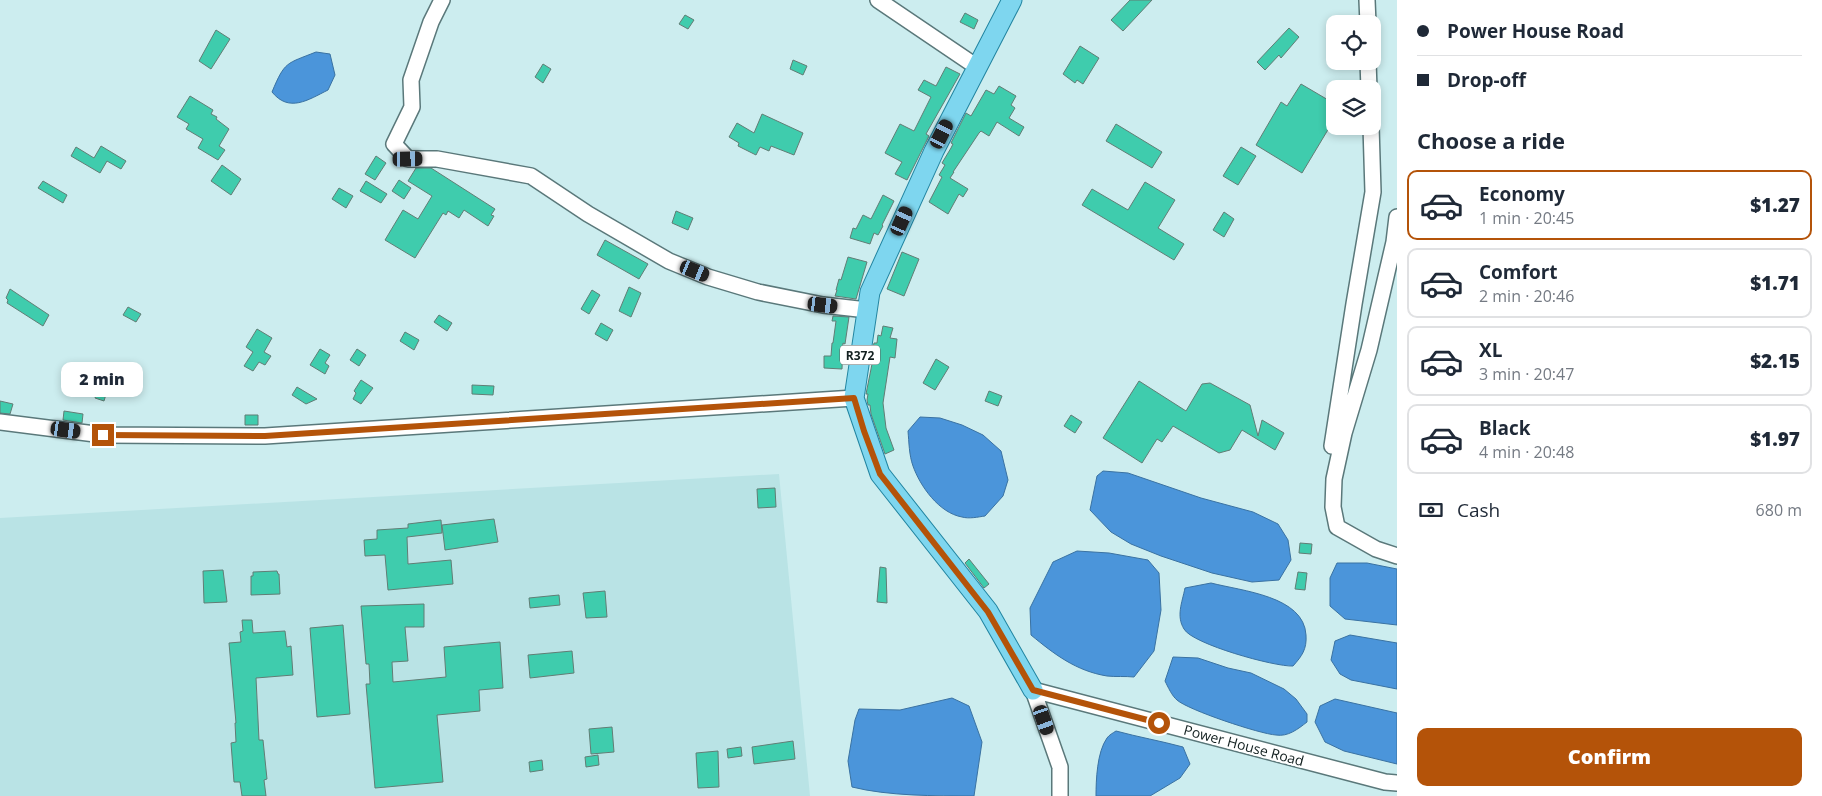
<!DOCTYPE html>
<meta charset="utf-8">
<style>
body{margin:0;font-family:"Open Sans",sans-serif;background:#f2f2f3;color:#1f2937;height:100vh;display:flex;flex-direction:column;font-size:19px;white-space:nowrap}
*{box-sizing:border-box;margin:0}
p{font-size:16px;color:#747a83}
.icon{flex:none;width:28px;height:28px;fill:none;stroke:currentColor;stroke-width:2;stroke-linecap:round;stroke-linejoin:round}
.map{position:relative;flex:1;overflow:hidden}
.panel{display:flex;flex-direction:column;background:#fff;width:425px}
.panel>*{flex:none}
.banner{display:grid;align-content:center;height:110px;padding:0 20px;background:#fff}
.tools{position:absolute;left:1326px;top:15px;display:grid;gap:10px}
.tools a{display:grid;place-items:center;width:55px;height:55px;border-radius:10px;background:#fff;box-shadow:0 2px 8px #0003;font-size:25px}
.end{position:absolute;width:22px;height:22px;margin:-11px;border:6px solid #b45309;background:#fff;box-shadow:0 0 0 2px #fff}
.from{border-radius:50%}
.bubble{position:absolute;height:35px;border-radius:10px;background:#fff;box-shadow:0 2px 8px #0003;font-size:16px;font-weight:800;line-height:35px;text-align:center}
.car{position:absolute;width:15px;height:30px;margin:-15px -8px;border-radius:6px;box-shadow:0 0 4px 1px #0007;background:linear-gradient(#222 24%,#8ab4d8 0 40%,#222 0 76%,#8ab4d8 0 86%,#222 0)}
.banner b{display:flex;align-items:center;gap:18px;height:48px;font-size:19px}
.banner b+b{border-top:1px solid #e0e1e3}
.banner i{width:12px;height:12px;background:#1f2937}
ul{padding:0;list-style:none}
li{display:flex;align-items:center;gap:15px;height:70px;margin:0 10px 8px;padding:0 10px;border:2px solid #e0e1e3;border-radius:10px}
li div{flex:1}
li b{display:block;font-size:19px}
li em{font-style:normal;font-weight:800}
li.selected{border-color:#b45309}
li>.icon{width:45px;height:45px;stroke-width:1.5}
h2{padding:0 20px;font-size:22px;line-height:60px}
.pay{display:flex;align-items:center;gap:12px;height:55px;padding:0 20px;font-size:19px}
.pay p{margin-inline-start:auto}
.action{display:flex;gap:10px;margin-top:auto;padding:10px 20px}
.action a{flex:1;height:58px;border-radius:10px;background:#b45309;color:#fff;font-size:20px;font-weight:800;line-height:58px;text-align:center}
main{display:flex;flex:1;min-height:0}
.map>svg:first-child{display:block}
</style>
<main>
<div class="map">
<svg width="1397" height="796" viewBox="0 0 1397 796">
<rect width="100%" height="100%" fill="#ccedef"/>
<!-- built -->
<path fill="#b9e3e5" d="M779,474L810,796H0V518Z"/>
<!-- water -->
<path fill="#4b95da" stroke="#3a72a2" d="M316,52L330,54L335,75L328,90C308,100 289,113 272,92C285,61 286,64 316,52Z
M920,417L940,418L962,425L983,435L1001,451L1008,480L1003,496L985,516C978,517 969,519 962,517C939,513 920,486 913,466C909,455 909,442 908,431Z
M1103,471L1128,473L1201,498L1253,512L1278,524L1288,540L1291,560L1279,580L1252,582L1212,573L1161,556L1131,544L1111,532L1090,510L1097,476Z
M1077,551L1109,553L1148,560L1159,573L1161,610L1154,651L1134,677C1125,676 1116,677 1107,676C1076,671 1054,654 1031,635L1030,608L1053,562Z
M1337,563H1367L1397,569V625L1345,619L1330,606V578Z
M1211,583C1242,591 1304,596 1306,635C1307,649 1302,656 1293,666C1275,667 1192,644 1184,629C1176,616 1182,603 1185,588Z
M1350,635L1397,643V689L1351,680L1340,674L1331,660L1335,641Z
M1173,657L1198,658L1228,668L1251,673L1284,689L1296,699L1307,714V722C1298,729 1288,737 1276,735C1260,734 1188,710 1177,700C1172,696 1168,687 1165,681Z
M952,698L969,706L982,742L974,796C935,796 888,796 852,787L848,761L855,720L859,709L900,710Z
M1335,699L1397,713V764L1344,751L1325,742L1315,722L1320,706Z
M1116,731C1138,737 1161,741 1183,747L1190,764L1180,778L1150,796H1096C1096,780 1097,752 1107,738C1109,735 1113,733 1116,731Z"/>
<!-- building -->
<path fill="#3fccad" stroke="#617d75" d="M1130,0H1152L1123,31L1111,20Z
M965,13L978,20L974,29L960,22Z
M685,15L694,20L688,29L679,24Z
M1289,28L1299,37L1281,58L1279,55L1265,70L1257,62Z
M216,30L230,39L211,69L199,61Z
M1080,46L1099,58L1083,84L1077,80L1075,83L1063,74Z
M793,60L807,66L803,75L790,69Z
M543,64L551,69L543,83L535,77Z
M946,67L960,74L926,134L929,136L907,180L895,174L902,162L885,153L900,124L914,131L931,97L918,90L924,80L936,86Z
M1301,84L1335,104V118L1302,173L1256,145L1281,102L1287,106Z
M999,86L1016,96L1011,105L1015,108L1009,118L1024,127L1019,136L997,122L989,136L981,131L979,133L953,172H954L950,178L968,189L963,197L959,194L948,214L929,202L942,177L939,175L945,165L942,163L951,148L953,144L951,143L966,113L971,116L986,90L994,94Z
M190,96L213,110L211,114L217,117L216,119L229,129L219,146L225,150L218,160L198,148L203,139L186,129L189,124L177,117Z
M762,114L803,133L794,155L771,146L769,151L760,147L756,155L738,146L739,143L729,137L737,123L754,133Z
M1116,124L1162,152L1152,168L1106,141Z
M101,146L126,161L121,169L107,161L100,173L71,156L76,147L94,158Z
M1241,147L1256,156L1238,185L1223,176Z
M376,156L386,163L375,180L365,174Z
M222,165L241,179L231,195L211,181Z
M416,168H431L495,209L491,215L494,216L488,226L464,210L459,218L448,211L446,215L443,213L415,258L385,240L403,210L418,219L432,196L408,181Z
M399,180L411,188L404,199L392,191Z
M43,181L67,195L63,203L38,188Z
M366,181L387,194L381,203L360,191Z
M1145,182L1175,200L1158,228L1184,244L1174,260L1082,205L1092,189L1128,210Z
M339,188L353,196L346,208L332,199Z
M883,195L894,201L882,225L883,226L878,235L874,233L870,244L850,238L853,228L856,229L863,215L871,219Z
M676,211L693,218L688,230L672,223Z
M1224,212L1234,219L1224,237L1213,230Z
M605,240L648,264L639,279L597,255Z
M902,252L919,259L904,296L887,289Z
M848,257L867,262L856,299L835,296L837,290H836L839,279L841,280Z
M629,287L641,293L631,317L619,311Z
M10,289L49,315L43,326L7,303L8,300L6,298Z
M592,290L600,295L589,314L581,309Z
M128,307L141,314L136,322L123,315Z
M439,315L452,323L447,331L434,322Z
M833,316L849,317L845,344L843,343L842,369L824,368V356H831L832,343H833L836,321H832Z
M601,323L613,330L607,341L595,334Z
M883,326L893,328L890,338L897,339L895,358L890,357L883,403L886,428L894,450L885,454L871,414L870,405H868L867,400L868,394H866L873,359L871,358L874,343H877L878,335L881,336Z
M257,329L272,338L264,352L271,356L265,365L259,362L253,371L244,366L253,352L246,347Z
M405,332L419,340L414,350L400,341Z
M320,349L330,355L325,363L329,366L325,374L310,365Z
M357,349L366,355L359,366L350,360Z
M936,359L949,367L935,390L923,383Z
M102,378L110,381L104,401L95,398Z
M361,380L373,388L361,404L353,399L356,393L354,391Z
M1139,381L1186,411L1202,384L1210,383L1250,405L1258,436L1262,420L1284,433L1275,450L1242,430L1230,450L1219,453L1173,426L1162,442L1157,439L1142,463L1103,438Z
M472,385L494,386L493,395L472,394Z
M297,387L317,399L306,404L292,395Z
M989,391L1002,396L998,406L985,401Z
M0,401L13,404L10,414L0,413Z
M64,411L83,414L82,423L63,420Z
M245,415H258V425H245Z
M1071,415L1082,422L1075,433L1064,426Z
M775,488L776,507L758,508L757,489Z
M494,519L498,542L445,550L442,525Z
M441,520L442,533L407,537L408,564L451,560L453,584L388,590L385,555L365,556L364,540L377,539V530L408,528V524Z
M1300,543L1312,544L1311,554L1299,553Z
M969,559L989,584L984,588L965,563Z
M880,567L886,568L887,603L877,602Z
M223,570L227,602L204,603L203,571Z
M277,571L278,574H279L280,594L251,595V576H253V572Z
M1298,572L1307,573L1305,590L1295,589Z
M605,591L607,617L586,618L583,593Z
M559,595L560,605L530,608L529,598Z
M424,604V627H405L408,661L392,662L393,682L446,677L444,647L500,642L503,688L479,690L480,711L437,715L443,782L375,788L366,684H370L369,664H366L361,606Z
M242,620H252L253,633L285,631L287,647L291,646L293,675L256,678L259,740H263L267,779L264,780L266,796H242L240,782H234L231,743L236,742L235,723H236L229,643L241,642L240,632L243,631Z
M343,625L350,714L317,717L310,628Z
M572,651L574,673L530,678L528,655Z
M612,727L614,752L591,754L589,729Z
M793,741L795,759L754,764L752,747Z
M741,747L742,756L728,758L727,749Z
M718,751L719,787L698,788L696,753Z
M598,755L599,765L586,767L585,757Z
M542,760L543,770L530,772L529,762Z"/>
<g fill="none" stroke-linecap="round" stroke-linejoin="round">
<!-- minor casing -->
<g stroke="#5a787a" stroke-width="18">
<path id="minor" d="M442,0L431,22L411,80L412,107L394,144L408,159H437L531,176L588,214L669,261L708,277L758,292L823,305L867,310
M878,0L977,67
M1367,0L1368,24
M1368,61L1369,89
M1397,217L1394,242L1369,350L1344,433L1334,479L1333,507L1337,527L1376,549L1397,556
M0,422L103,435L265,436L854,398
M1332,446L1354,304L1373,192L1371,126
M1033,690L1385,782L1397,783
M1033,690L1060,767V796"/>
</g>
<!-- major casing -->
<g stroke="#2184a0" stroke-width="21">
<path id="major" d="M1012,0L934,151L870,292L854,398L880,474L988,611L1033,690"/>
</g>
<!-- minor -->
<use href="#minor" stroke="#fff" stroke-width="15"/>
<!-- major -->
<use href="#major" stroke="#7ed6ef" stroke-width="19"/>
</g>
<g fill="none" stroke-linecap="round" stroke-linejoin="round">
<!-- route -->
<path stroke="#b45309" stroke-width="6" d="M103,435L265,436L854,398L864,431L880,474L988,612L1033,690L1159,723"/>
</g>
<g text-anchor="middle" dominant-baseline="central" stroke-width="4" stroke-linejoin="round" paint-order="stroke">
<!-- shield labels -->
<rect fill="#fff" stroke="#5a6363" stroke-width="1" x="840" y="345.5" width="40" height="19" rx="4"/>
<g font-size="12" font-weight="bold" fill="#132020">
<text x="860" y="355">R372</text>
</g>
<!-- street labels -->
<g font-size="14" fill="#132020" stroke="#fff">
<text transform="translate(1244 745) rotate(15)">Power House Road</text>
</g>
</g>
</svg>
<div class="tools">
<a><svg class="icon" aria-label="locate" viewBox="0 0 24 24"><circle cx="12" cy="12" r="6"/><path d="M12 2v4M12 18v4M2 12h4M18 12h4"/></svg></a>
<a><svg class="icon" aria-label="layers" viewBox="0 0 24 24"><path d="M12 4l9 5-9 5-9-5zM3 14l9 5 9-5"/></svg></a>
</div>
<i class="end from" style="left:1159px;top:723px"></i>
<i class="end" style="left:103px;top:435px"></i>
<div class="bubble" style="left:61px;top:362px;width:82px">2 min</div>
<i class="car" style="left:942px;top:134px;rotate:27deg"></i>
<i class="car" style="left:408px;top:159px;rotate:89deg"></i>
<i class="car" style="left:902px;top:221px;rotate:24deg"></i>
<i class="car" style="left:695px;top:271px;rotate:112deg"></i>
<i class="car" style="left:823px;top:305px;rotate:97deg"></i>
<i class="car" style="left:66px;top:430px;rotate:98deg"></i>
<i class="car" style="left:1044px;top:720px;rotate:161deg"></i>
</div>
<section class="panel">
<div class="banner">
<b><i class="from"></i>Power House Road</b>
<b><i></i>Drop-off</b>
</div>
<h2>Choose a ride</h2>
<ul>
<li class="selected"><svg class="icon" aria-label="car" viewBox="0 0 24 24"><path d="M5 17H2v-5l4-1 3-4h7l3 4 3 1v5h-3M9 17h6M6 11h13"/><circle cx="7" cy="17" r="2"/><circle cx="17" cy="17" r="2"/></svg><div><b>Economy</b><p>1 min · 20:45</p></div><em>$1.27</em></li>
<li><svg class="icon" aria-label="car" viewBox="0 0 24 24"><path d="M5 17H2v-5l4-1 3-4h7l3 4 3 1v5h-3M9 17h6M6 11h13"/><circle cx="7" cy="17" r="2"/><circle cx="17" cy="17" r="2"/></svg><div><b>Comfort</b><p>2 min · 20:46</p></div><em>$1.71</em></li>
<li><svg class="icon" aria-label="car" viewBox="0 0 24 24"><path d="M5 17H2v-5l4-1 3-4h7l3 4 3 1v5h-3M9 17h6M6 11h13"/><circle cx="7" cy="17" r="2"/><circle cx="17" cy="17" r="2"/></svg><div><b>XL</b><p>3 min · 20:47</p></div><em>$2.15</em></li>
<li><svg class="icon" aria-label="car" viewBox="0 0 24 24"><path d="M5 17H2v-5l4-1 3-4h7l3 4 3 1v5h-3M9 17h6M6 11h13"/><circle cx="7" cy="17" r="2"/><circle cx="17" cy="17" r="2"/></svg><div><b>Black</b><p>4 min · 20:48</p></div><em>$1.97</em></li>
</ul>
<div class="pay"><svg class="icon" aria-label="cash" viewBox="0 0 24 24"><path d="M3 7h18v10H3z"/><circle cx="12" cy="12" r="2"/></svg>Cash<p>680 m</p></div>
<div class="action"><a>Confirm</a></div>
</section>
</main>
